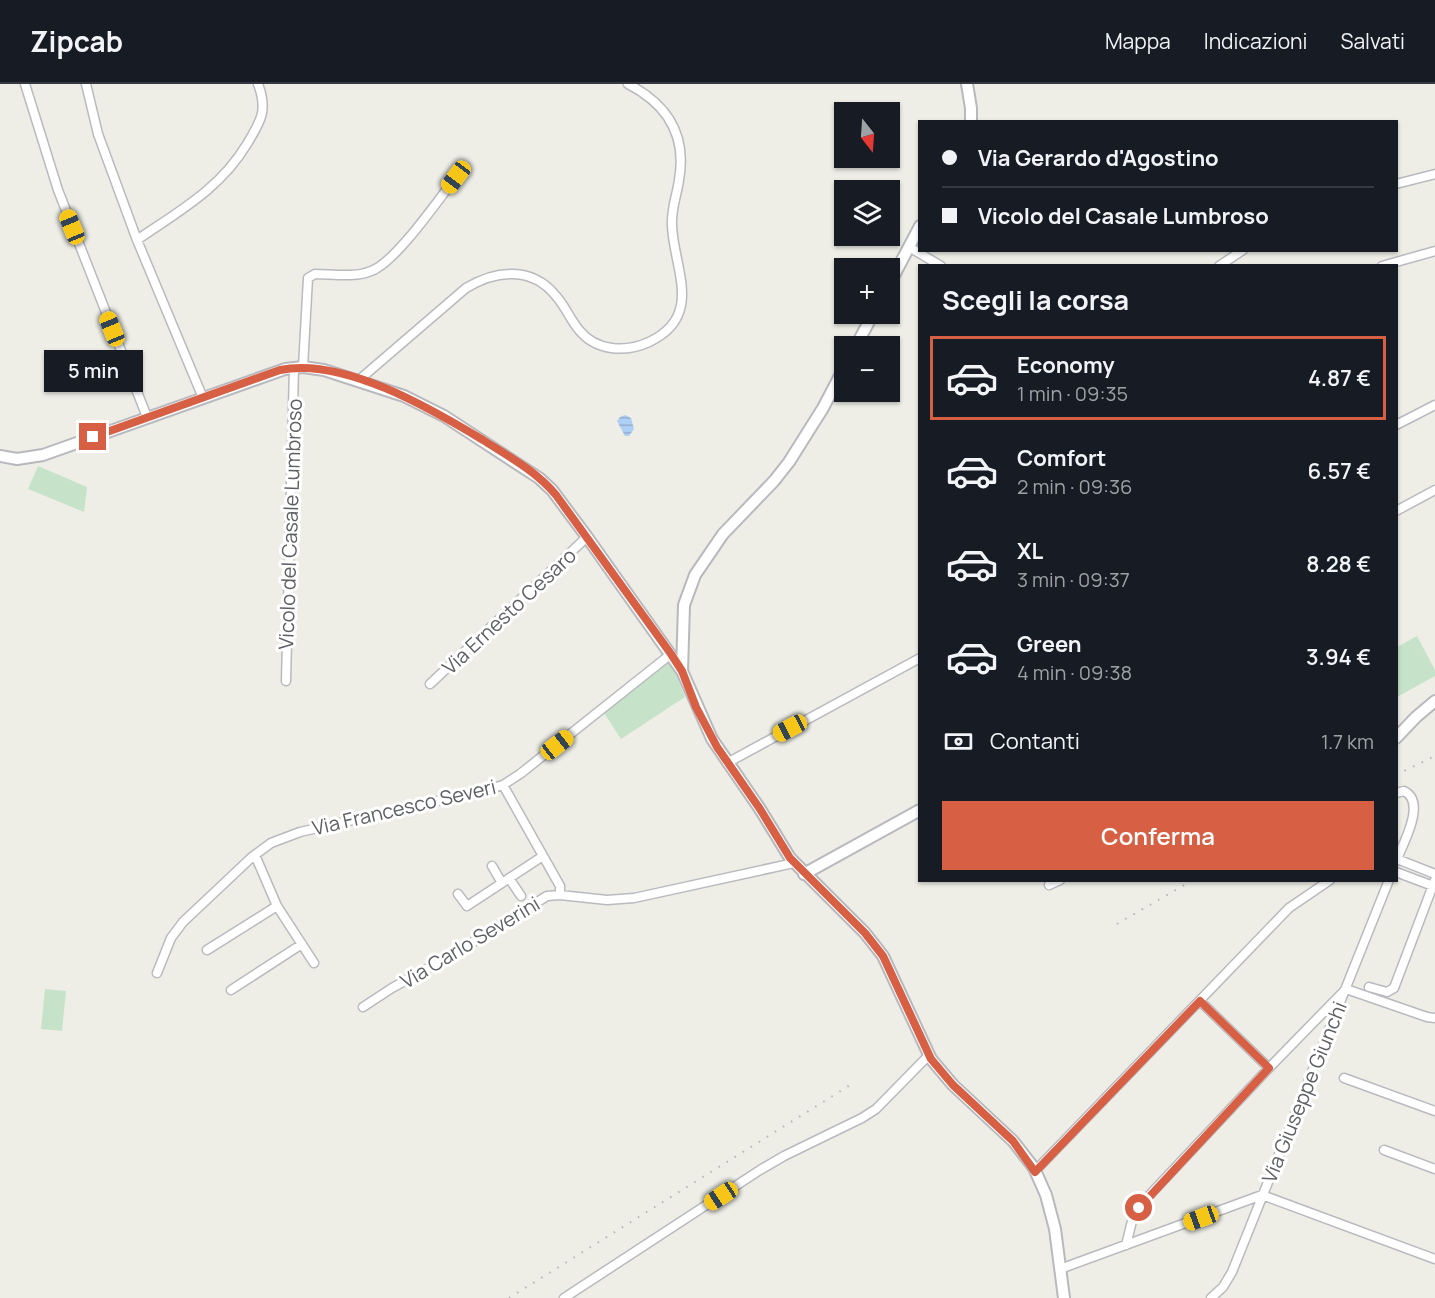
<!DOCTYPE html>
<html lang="it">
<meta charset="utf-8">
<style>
body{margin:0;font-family:Manrope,sans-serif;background:#242831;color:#f1f3f6;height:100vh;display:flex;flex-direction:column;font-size:22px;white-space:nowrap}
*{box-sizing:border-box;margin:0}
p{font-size:20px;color:#9ea1a6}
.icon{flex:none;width:33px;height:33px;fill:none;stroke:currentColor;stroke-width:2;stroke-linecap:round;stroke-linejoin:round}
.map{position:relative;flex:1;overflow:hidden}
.details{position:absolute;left:918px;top:180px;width:480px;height:618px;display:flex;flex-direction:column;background:#171b24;border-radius:0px;box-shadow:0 2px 4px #0004}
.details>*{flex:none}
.banner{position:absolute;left:918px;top:36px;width:480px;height:132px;border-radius:0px;box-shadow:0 2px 4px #0004;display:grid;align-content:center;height:132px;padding:0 24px;background:#171b24}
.needle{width:39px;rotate:163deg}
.fabs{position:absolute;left:834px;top:18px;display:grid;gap:12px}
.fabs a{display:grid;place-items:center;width:66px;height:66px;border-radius:0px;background:#171b24;box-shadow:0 2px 4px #0004;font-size:30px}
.end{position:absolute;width:27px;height:27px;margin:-14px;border:8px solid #d75f44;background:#fff;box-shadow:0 0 0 3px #fff}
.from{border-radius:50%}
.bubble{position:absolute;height:42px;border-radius:0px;background:#171b24;box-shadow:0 2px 4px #0004;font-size:20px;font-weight:600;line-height:42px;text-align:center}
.car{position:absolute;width:18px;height:36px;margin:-18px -9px;border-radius:8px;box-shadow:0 0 4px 2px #0007;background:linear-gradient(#f5c518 24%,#345 0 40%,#f5c518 0 76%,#345 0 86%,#f5c518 0)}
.banner b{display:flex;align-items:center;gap:21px;height:57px;font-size:22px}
.banner b+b{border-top:2px solid #363941}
.banner i{width:15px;height:15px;background:#f1f3f6}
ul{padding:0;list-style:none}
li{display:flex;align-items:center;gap:18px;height:84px;margin:0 12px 9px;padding:0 12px;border:3px solid transparent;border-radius:0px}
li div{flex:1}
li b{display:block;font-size:22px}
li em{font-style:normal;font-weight:600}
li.selected{border-color:#d75f44}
li>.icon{width:54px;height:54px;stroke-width:1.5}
h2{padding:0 24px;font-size:27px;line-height:72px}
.pay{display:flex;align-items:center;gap:15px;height:66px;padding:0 24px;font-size:22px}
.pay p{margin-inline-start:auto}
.cta{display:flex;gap:12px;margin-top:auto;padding:12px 24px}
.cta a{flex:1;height:69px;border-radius:0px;background:#d75f44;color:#fff;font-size:24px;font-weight:600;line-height:69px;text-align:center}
header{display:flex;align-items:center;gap:36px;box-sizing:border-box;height:84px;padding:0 30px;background:#171b24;border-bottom:2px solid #363941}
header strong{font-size:28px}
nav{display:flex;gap:33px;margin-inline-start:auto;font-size:21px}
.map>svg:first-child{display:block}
</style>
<header>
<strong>Zipcab</strong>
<nav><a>Mappa</a><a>Indicazioni</a><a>Salvati</a></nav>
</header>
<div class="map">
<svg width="1435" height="1214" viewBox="0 0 1435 1214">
<defs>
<pattern id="water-rules" width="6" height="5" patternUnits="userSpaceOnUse" patternTransform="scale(1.5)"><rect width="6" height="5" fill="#afd0f6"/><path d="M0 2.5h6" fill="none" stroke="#92accb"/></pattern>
</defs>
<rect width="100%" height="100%" fill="#eeeee7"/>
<!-- green -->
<path fill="#c6e3c9" d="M38,382L87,403L84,428L28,405Z
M1417,552L1435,586V592L1397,613V563Z
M668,578L675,588L685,613L621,655L604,629Z
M45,905L66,907L62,947L41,945Z"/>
<!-- water -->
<path fill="url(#water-rules)" d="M625,331L631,334L634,345L629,352H625L617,337L620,333Z"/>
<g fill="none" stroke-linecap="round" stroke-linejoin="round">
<!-- street casing -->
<g stroke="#b9babf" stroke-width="11">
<path id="street" d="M25,0L58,106L147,333
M86,0L98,50L137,156L203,314
M1396,100L1435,90
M137,156C179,127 220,105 247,60C261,37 268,26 258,0
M909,163L941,182
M1219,182L1243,166
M1382,182L1435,167
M303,283L308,194L315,190C332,190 355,194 371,187C395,179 439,115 456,93
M359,296L466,204C496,186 532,182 556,212C565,222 570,235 579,246C596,267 625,269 649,258C705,232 673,183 672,141C671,125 677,111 679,96C687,51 667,20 628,0
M1396,341L1435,321
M1396,427L1435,406
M286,597L294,284
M430,600L587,453
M727,679L920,574
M503,701L560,802V811
M1396,709L1404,707C1427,718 1403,760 1396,777
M255,771L277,822L314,879
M1397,775L1435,790
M492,782L502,799
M1396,788L1433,802
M509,794L521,812
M1049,801L1060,796
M458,810L467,822L543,772
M207,866L277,822
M157,889L171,854L183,838L252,773L271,759L300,748L490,705L503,701L520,690L671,570
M1369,903L1387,908L1394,904L1435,796
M231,906L302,860
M1200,917L1269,984
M363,923L392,904L454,870L547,812L560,811L607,816L634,814L794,779
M1344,994L1435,1027
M1384,1066L1435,1085
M1035,1087L1289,824L1330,796
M1262,1111L1435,1175
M1126,1161L1132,1137L1143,1118L1269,984L1346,905L1427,933L1435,934
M1060,1185L1262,1111
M564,1214L760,1086L784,1072L862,1034L876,1025L929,971
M1211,1214L1223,1203L1232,1188L1389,796"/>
</g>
<!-- secondary casing -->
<g stroke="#b8b9be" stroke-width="14">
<path id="secondary" d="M967,0L971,24V38
M890,199L920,142
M856,262L873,230
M844,284L823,324L789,378L774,397L723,450L695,491L684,521L682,587L712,655L760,725L790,774L865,849L883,872L931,975L953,1001L1013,1057L1034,1084L1046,1111L1055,1145L1064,1214
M0,372L17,375L43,371L285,285L303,283L324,286L404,312L444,332L539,394L552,406L587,453L682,587
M1396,654L1416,633L1435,617
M804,790L920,726"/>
</g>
<!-- street -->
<use href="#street" stroke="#fff" stroke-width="8"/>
<!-- secondary -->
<use href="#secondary" stroke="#fff" stroke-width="10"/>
<!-- rail -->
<path stroke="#b4b4b5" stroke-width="2" stroke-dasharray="1.5 8" stroke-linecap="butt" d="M1396,691L1435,672
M1117,840L1193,796
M509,1214L855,998"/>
</g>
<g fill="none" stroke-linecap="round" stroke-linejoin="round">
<!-- route -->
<path stroke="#d75f44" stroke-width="8" d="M93,353L280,286C343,273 430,324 483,356C508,372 536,387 556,411L671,570L682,587L696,623L717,663L760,725L790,774L865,849L883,872L931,975L953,1001L1013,1057L1035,1088L1200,917L1269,984L1139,1124"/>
</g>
<g text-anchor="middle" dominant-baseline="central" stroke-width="6" stroke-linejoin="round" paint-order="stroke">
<!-- street labels -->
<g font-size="20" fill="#5e6065" stroke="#fff">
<text transform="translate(290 440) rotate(-88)">Vicolo del Casale Lumbroso</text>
<text transform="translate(509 527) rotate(-43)">Via Ernesto Cesaro</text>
<text transform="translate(404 723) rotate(-13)">Via Francesco Severi</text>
<text transform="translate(470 858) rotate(-31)">Via Carlo Severini</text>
<text transform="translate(1304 1008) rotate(-68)">Via Giuseppe Giunchi</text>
</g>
</g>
</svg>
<div class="fabs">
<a><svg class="needle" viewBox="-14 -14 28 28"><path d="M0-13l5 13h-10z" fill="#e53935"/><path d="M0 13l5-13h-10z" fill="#9ea1a6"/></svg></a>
<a><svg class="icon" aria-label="layers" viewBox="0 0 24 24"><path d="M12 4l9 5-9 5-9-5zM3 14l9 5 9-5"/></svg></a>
<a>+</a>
<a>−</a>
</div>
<i class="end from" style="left:1139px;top:1124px"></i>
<i class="end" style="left:93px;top:353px"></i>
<div class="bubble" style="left:44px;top:266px;width:99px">5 min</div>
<i class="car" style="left:456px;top:93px;rotate:217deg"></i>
<i class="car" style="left:72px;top:143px;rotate:338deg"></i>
<i class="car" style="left:112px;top:245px;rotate:338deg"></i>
<i class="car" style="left:790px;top:644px;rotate:242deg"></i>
<i class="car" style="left:557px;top:661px;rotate:52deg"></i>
<i class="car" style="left:721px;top:1112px;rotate:237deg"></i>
<i class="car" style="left:1201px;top:1134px;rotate:250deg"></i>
<div class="banner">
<b><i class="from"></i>Via Gerardo d'Agostino</b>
<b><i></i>Vicolo del Casale Lumbroso</b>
</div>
<section class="details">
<h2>Scegli la corsa</h2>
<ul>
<li class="selected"><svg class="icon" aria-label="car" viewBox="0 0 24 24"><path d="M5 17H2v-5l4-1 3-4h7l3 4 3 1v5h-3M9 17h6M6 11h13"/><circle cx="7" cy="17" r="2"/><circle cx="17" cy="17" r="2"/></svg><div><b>Economy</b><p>1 min · 09:35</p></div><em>4.87 €</em></li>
<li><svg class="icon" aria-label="car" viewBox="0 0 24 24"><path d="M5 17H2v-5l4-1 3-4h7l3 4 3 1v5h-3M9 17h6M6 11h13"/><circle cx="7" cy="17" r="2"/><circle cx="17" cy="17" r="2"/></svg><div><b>Comfort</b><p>2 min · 09:36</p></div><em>6.57 €</em></li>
<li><svg class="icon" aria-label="car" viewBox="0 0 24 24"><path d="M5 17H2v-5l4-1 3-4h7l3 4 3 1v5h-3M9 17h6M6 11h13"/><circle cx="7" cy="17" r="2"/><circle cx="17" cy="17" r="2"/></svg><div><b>XL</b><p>3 min · 09:37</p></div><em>8.28 €</em></li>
<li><svg class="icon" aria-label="car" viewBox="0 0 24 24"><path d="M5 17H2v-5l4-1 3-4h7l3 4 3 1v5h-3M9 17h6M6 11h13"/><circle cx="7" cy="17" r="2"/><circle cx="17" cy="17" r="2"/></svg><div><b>Green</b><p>4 min · 09:38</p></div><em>3.94 €</em></li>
</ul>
<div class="pay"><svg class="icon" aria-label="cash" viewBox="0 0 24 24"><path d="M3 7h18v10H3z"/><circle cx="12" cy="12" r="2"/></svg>Contanti<p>1.7 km</p></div>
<div class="cta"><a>Conferma</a></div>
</section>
</div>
